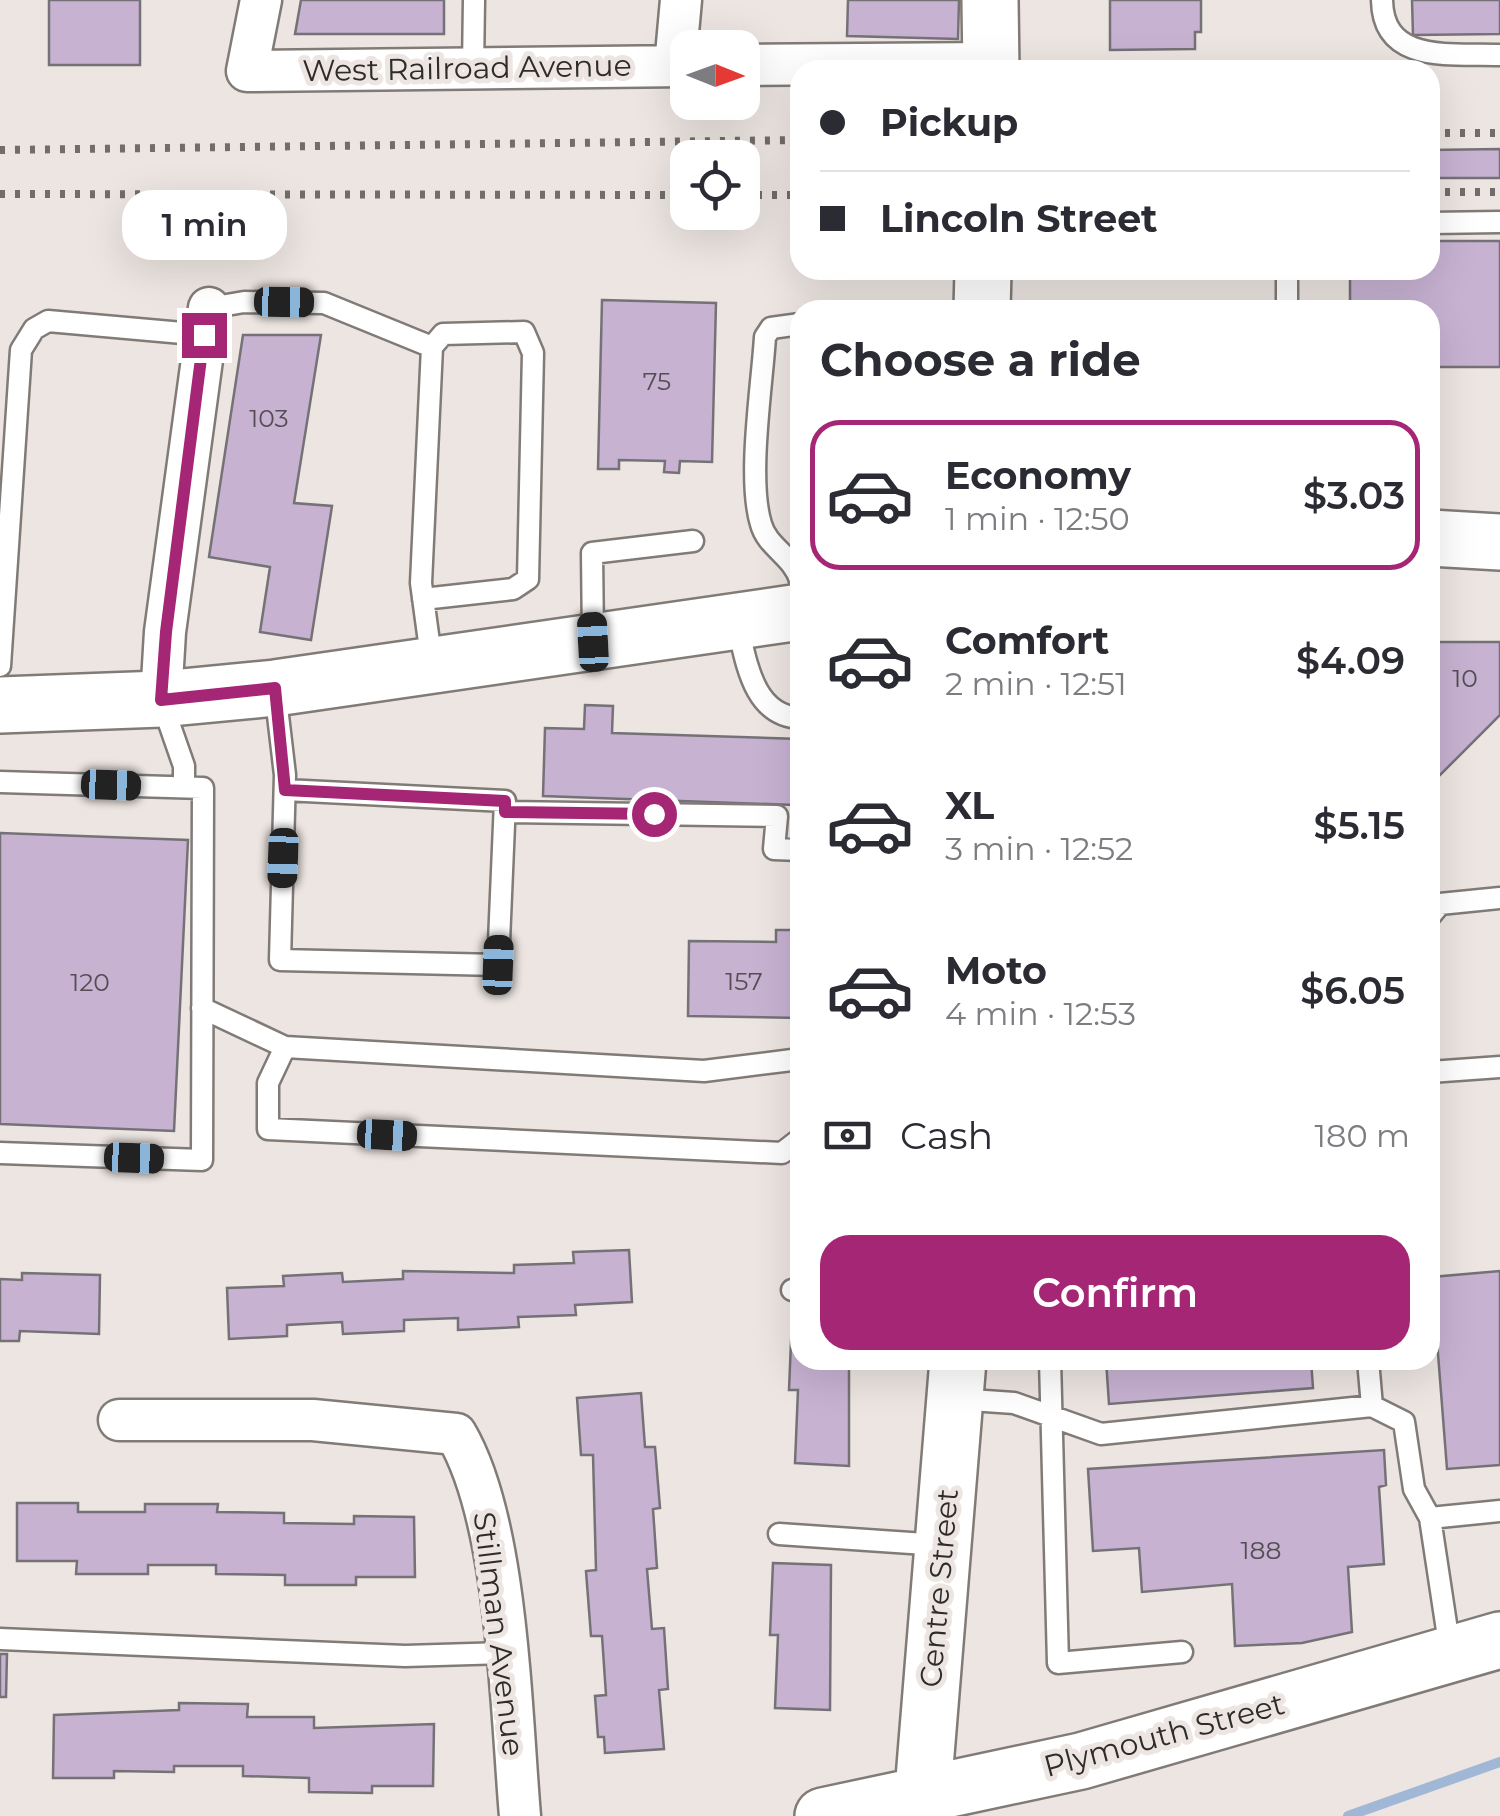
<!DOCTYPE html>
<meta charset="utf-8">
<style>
body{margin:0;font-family:Montserrat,sans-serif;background:#f7f7f7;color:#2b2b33;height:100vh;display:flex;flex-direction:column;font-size:38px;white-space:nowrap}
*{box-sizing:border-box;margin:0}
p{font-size:32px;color:#7c7c81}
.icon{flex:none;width:55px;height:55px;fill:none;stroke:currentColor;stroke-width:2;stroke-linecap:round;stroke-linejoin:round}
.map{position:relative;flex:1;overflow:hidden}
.side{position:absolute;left:790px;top:300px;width:650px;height:1070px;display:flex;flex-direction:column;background:#fff;border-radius:30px;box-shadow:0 10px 40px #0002}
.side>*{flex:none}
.hud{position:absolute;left:790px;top:60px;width:650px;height:220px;border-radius:30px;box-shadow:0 10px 40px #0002;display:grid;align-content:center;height:220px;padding:0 30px;background:#fff}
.needle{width:65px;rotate:91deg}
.controls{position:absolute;left:670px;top:30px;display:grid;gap:20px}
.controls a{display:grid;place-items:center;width:90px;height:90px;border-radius:20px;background:#fff;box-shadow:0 10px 40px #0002;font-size:50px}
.end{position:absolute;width:45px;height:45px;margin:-22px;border:12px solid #a62676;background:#fff;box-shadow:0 0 0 5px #fff}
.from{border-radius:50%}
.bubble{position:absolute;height:70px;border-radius:30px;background:#fff;box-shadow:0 10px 40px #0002;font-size:32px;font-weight:600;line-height:70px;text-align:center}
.car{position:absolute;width:30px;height:60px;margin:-30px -15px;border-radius:12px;box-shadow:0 0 8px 2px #0007;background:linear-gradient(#222 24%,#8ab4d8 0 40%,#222 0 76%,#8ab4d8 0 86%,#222 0)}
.hud b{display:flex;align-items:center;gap:35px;height:95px;font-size:38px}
.hud b+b{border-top:2px solid #e1e1e2}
.hud i{width:25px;height:25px;background:#2b2b33}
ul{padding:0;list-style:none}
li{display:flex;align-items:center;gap:30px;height:150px;margin:0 20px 15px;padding:0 10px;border:5px solid transparent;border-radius:30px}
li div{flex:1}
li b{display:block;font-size:38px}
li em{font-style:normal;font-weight:600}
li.selected{border-color:#a62676}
li>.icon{width:90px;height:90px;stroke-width:1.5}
h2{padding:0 30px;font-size:45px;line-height:120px}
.pay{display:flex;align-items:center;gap:25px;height:110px;padding:0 30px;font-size:38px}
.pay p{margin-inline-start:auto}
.action{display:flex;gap:20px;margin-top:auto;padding:20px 30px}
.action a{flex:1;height:115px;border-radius:30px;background:#a62676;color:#fff;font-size:40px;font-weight:600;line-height:115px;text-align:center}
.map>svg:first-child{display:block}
</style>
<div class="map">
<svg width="1500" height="1816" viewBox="0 0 1500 1816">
<rect width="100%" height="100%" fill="#ece5e1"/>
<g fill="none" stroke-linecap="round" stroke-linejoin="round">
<!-- stream -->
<path stroke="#a0b8d5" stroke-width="10" d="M1348,1816L1500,1762"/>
</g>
<!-- building -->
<path fill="#c7b2d2" stroke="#757277" stroke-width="2.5" d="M49,0H140V65H49Z
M301,0H444V34H295Z
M848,0H959L958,39L847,36Z
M1110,0H1201V32H1195V49L1110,50Z
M1412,0H1500V34L1413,35Z
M1500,149V178H1430V150Z
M1430,241H1500V367H1430V310H1350V270H1430Z
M602,300L716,303L712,462L680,461L679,473L664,472L665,461L619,460V469H598Z
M243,335H321L294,503L332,506L311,640L260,632L270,567L209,557Z
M800,416V523L795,522Z
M1430,642H1500V715L1430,785Z
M585,705L613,706L612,733L800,739V825L793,824L794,805L543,796L545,728L584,729Z
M0,833L188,840L174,1131L0,1124Z
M776,930H792V945L800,946V1018L688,1016L689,941L776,942Z
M629,1250L632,1302L575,1305L576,1315L518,1317L519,1327L458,1330V1318L404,1320V1331L343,1334L342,1322L287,1325V1336L229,1339L227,1288L284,1286L283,1276L342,1273L343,1282L403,1279V1271L514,1273V1265L574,1263L573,1252Z
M1500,1271V1465L1447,1469L1432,1277Z
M22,1273L100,1275L99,1334L20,1331L19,1341H0V1279L22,1280Z
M792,1318H800V1360H849V1466L795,1463L798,1390H789Z
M1106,1360H1311L1313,1388L1109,1404Z
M641,1393L645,1447H655L660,1508L653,1509L657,1568L647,1569L652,1629L664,1628L668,1689L659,1690L664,1749L605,1753L604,1737H598L595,1696L606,1695L602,1636H591L586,1571L596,1570L593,1455H581L577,1398Z
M1384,1450L1386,1485L1379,1487L1384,1564L1348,1567L1352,1632L1302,1643L1235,1646L1232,1584L1142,1592L1139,1548L1093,1551L1088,1469Z
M17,1503H78V1512H145V1504H218L217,1512L284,1513V1523L354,1524V1516L414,1517L415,1577H356V1585H285V1575L216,1574V1565H148V1574H76L77,1561H17Z
M773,1563L831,1565L830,1710L775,1708L778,1635H770Z
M0,1654H7L6,1697H0Z
M179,1703L248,1704L247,1717H314V1728L434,1724L433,1786H372V1793L309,1792V1778L243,1776V1766H174V1772L114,1771V1778H53L54,1715L179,1710Z"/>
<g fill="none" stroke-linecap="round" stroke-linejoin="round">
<!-- lane casing -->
<g stroke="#817b77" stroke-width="25">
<path id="lane" d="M1382,0C1383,65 1453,53 1500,55
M473,68L474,0
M1430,223L1500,222
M1287,270V310
M209,308L244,302L324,303L432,347
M800,324L771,328L765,337C762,386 747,479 761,524C767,547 793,556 800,580
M423,599L513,589L528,579L533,353L524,332L443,334L432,347L421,583L432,664
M737,623C746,659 752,716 800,718
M593,640L592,553L693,541
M0,666L21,350L34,329L48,321L205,335
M275,690L285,775L280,960L498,965L505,801L285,790
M162,703L184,766V787
M0,782L203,788L202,1160L0,1153
M505,812L777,816L774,849L800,850
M1430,916L1440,904L1500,898
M202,1008L285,1047
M800,1059L704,1071L285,1047L268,1083V1129L782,1153L800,1139
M1430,1072L1500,1067
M792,1290H800
M1050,1360L1058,1663L1182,1652
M956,1399L1014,1403L1101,1434L1372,1406L1368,1360
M1372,1406L1404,1422L1414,1489L1430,1518L1450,1650
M1430,1518L1500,1511
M779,1534L940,1545
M0,1639L405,1656L505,1653"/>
</g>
<!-- street casing -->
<g stroke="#817b77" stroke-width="45">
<path id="street" d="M261,0L247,71L688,66
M742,65L991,63
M675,66L681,0
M161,699L165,632L209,308
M119,1420H313L456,1434C508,1522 511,1711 520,1816"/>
</g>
<!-- secondary casing -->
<g stroke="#817b77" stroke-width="60">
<path id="secondary" d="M990,0L991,70
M982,310L983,270
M1430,538L1500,542
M0,705L161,699L275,688L800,612
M823,1816L1081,1761L1500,1640
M921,1816L958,1360"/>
</g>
<!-- lane -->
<use href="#lane" stroke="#fff" stroke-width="20"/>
<!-- street -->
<use href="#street" stroke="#fff" stroke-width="40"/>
<!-- secondary -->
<use href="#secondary" stroke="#fff" stroke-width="55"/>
<!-- rail -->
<path stroke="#716d6b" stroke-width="8" stroke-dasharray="5 10" stroke-linecap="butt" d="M1430,133H1500
M0,150L800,140
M1430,192H1500
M0,194L688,195
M742,195H800"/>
</g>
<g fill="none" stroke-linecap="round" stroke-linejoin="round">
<!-- route -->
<path stroke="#a62676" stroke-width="12" d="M204,335L166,632L161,700L275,688L285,790L505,801V812L654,814"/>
</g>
<g text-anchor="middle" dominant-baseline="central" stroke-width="10" stroke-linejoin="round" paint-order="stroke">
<!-- number labels -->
<g font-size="25" fill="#544e54">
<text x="657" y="381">75</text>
<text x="269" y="418">103</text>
<text x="1465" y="678">10</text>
<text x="744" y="981">157</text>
<text x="90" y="982">120</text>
<text x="1261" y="1550">188</text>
</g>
<!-- street labels -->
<g font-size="30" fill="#2e2c2a" stroke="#ece5e1">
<text transform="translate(467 68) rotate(-1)">West Railroad Avenue</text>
<text transform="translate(939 1588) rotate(-85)">Centre Street</text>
<text transform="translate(499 1634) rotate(83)">Stillman Avenue</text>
<text transform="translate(1164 1735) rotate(-15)">Plymouth Street</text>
</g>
</g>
</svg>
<div class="controls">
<a><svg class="needle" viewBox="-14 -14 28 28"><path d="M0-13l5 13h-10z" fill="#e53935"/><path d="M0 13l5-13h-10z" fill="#7c7c81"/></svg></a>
<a><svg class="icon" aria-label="locate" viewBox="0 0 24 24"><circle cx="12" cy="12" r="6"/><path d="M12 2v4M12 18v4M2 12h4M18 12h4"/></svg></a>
</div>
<i class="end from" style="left:654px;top:814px"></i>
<i class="end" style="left:204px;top:335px"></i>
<div class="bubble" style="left:122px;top:190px;width:165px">1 min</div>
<i class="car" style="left:284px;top:302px;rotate:91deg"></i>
<i class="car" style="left:593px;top:642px;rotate:357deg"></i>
<i class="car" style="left:111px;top:785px;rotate:92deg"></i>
<i class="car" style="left:283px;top:858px;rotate:182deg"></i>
<i class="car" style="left:498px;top:965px;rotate:2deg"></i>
<i class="car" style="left:387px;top:1135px;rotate:93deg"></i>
<i class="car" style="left:134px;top:1158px;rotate:92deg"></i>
<div class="hud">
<b><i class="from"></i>Pickup</b>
<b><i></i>Lincoln Street</b>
</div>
<section class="side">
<h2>Choose a ride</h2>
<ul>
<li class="selected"><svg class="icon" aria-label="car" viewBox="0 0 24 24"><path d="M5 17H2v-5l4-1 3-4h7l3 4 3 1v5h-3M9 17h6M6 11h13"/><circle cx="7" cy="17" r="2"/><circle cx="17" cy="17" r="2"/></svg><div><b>Economy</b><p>1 min · 12:50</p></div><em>$3.03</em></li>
<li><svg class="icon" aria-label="car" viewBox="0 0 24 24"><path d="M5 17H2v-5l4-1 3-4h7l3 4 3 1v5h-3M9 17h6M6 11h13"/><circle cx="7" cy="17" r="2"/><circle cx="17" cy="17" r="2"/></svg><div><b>Comfort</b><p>2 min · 12:51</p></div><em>$4.09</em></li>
<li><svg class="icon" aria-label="car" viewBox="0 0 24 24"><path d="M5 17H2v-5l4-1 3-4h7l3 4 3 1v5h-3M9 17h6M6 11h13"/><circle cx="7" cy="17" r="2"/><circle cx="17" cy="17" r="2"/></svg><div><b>XL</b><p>3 min · 12:52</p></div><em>$5.15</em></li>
<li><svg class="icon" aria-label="car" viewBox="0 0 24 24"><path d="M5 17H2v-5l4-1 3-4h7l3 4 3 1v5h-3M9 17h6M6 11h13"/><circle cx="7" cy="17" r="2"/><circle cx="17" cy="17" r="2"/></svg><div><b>Moto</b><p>4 min · 12:53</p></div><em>$6.05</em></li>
</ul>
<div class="pay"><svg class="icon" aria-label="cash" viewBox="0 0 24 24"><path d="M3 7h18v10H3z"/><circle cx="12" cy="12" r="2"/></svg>Cash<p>180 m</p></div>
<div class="action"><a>Confirm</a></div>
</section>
</div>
